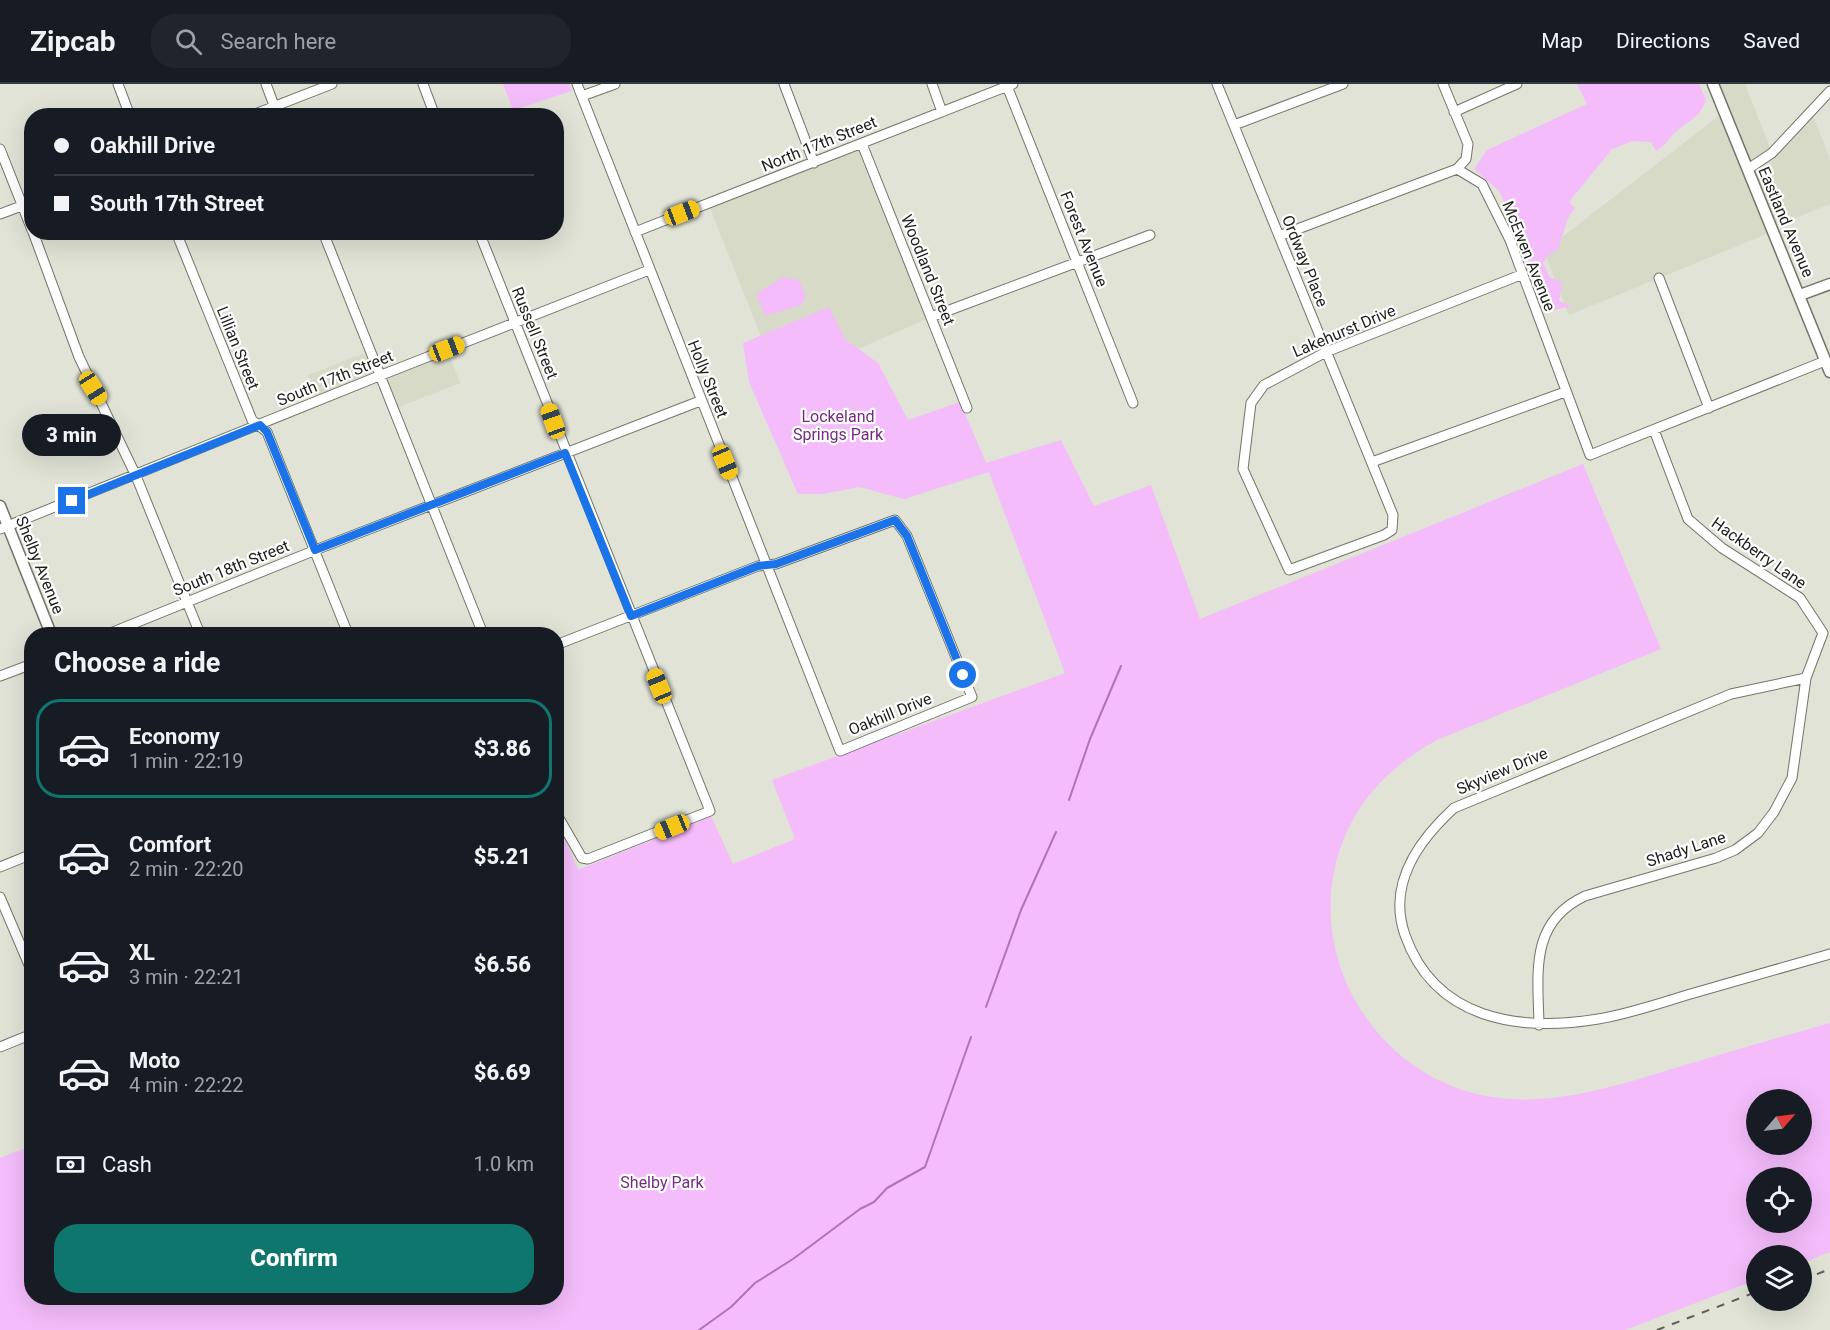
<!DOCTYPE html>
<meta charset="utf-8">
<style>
body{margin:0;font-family:Roboto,sans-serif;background:#20242c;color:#f1f3f6;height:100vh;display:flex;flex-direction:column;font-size:22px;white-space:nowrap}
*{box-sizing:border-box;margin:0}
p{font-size:20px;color:#9ea1a6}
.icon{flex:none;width:33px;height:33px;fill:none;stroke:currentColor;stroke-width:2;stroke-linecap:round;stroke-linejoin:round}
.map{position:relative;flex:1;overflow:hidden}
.sheet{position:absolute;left:24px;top:543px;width:540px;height:678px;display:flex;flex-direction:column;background:#171b24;border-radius:24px;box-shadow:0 6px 24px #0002}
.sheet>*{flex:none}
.hud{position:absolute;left:24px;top:24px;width:540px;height:132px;border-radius:24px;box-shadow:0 6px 24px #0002;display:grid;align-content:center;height:132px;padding:0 30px;background:#171b24}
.needle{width:39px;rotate:62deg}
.tools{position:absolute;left:1746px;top:1005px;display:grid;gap:12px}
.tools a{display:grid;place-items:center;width:66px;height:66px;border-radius:50%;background:#171b24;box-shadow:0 6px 24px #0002;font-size:30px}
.end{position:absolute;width:27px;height:27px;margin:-14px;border:8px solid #1a73e8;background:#fff;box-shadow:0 0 0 3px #fff}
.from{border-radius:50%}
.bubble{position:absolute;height:42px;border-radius:21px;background:#171b24;box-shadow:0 6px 24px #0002;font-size:20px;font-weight:800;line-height:42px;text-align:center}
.car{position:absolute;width:18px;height:36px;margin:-18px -9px;border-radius:8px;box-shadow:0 0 4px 2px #0007;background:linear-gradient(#f5c518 24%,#345 0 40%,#f5c518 0 76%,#345 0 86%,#f5c518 0)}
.hud b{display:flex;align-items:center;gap:21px;height:57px;font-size:22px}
.hud b+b{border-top:2px solid #363941}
.hud i{width:15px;height:15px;background:#f1f3f6}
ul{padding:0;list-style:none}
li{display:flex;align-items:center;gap:18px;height:99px;margin:0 12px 9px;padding:0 18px;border:3px solid transparent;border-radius:24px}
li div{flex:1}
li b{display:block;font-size:22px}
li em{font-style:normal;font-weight:800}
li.current{border-color:#0f766e}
li>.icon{width:54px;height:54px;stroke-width:1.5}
h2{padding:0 30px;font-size:27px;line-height:72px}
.pay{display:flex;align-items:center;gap:15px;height:66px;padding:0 30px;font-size:22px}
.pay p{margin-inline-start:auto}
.cta{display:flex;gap:12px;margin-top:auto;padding:12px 30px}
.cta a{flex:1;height:69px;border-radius:24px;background:#0f766e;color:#fff;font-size:24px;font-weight:800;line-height:69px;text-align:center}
header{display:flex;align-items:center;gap:36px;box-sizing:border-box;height:84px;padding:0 30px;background:#171b24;border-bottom:2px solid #363941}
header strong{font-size:28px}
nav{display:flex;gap:33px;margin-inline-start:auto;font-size:21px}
.search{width:420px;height:54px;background:#20242c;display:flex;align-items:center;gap:15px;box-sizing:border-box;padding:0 21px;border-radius:24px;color:#9ea1a6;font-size:22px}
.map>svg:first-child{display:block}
</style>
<header>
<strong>Zipcab</strong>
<div class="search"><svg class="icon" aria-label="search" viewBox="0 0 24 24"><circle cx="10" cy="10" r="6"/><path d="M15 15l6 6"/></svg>Search here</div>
<nav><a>Map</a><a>Directions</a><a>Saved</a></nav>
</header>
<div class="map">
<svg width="1830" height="1246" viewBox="0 0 1830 1246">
<rect width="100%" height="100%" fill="#e0e3d6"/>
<!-- built -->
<path fill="#d6dac6" d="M1713,0H1745L1772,69L1811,27L1830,75V120L1773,143L1774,147L1569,231L1544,167L1724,28Z
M862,60L931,233L858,265L845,255L788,240L761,252L708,119Z
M447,265L460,299L394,325L379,292L318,317L308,291L370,267L379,291Z"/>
<!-- green -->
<path fill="#f4bcfb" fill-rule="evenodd" d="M503,0H569L572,7L513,26Z
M1577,0H1699L1706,16C1698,36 1691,34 1677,47C1668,54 1669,59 1656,67L1651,58L1632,57L1612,65L1569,118L1575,124L1568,134L1558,166L1550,170L1543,179L1550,194L1560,197L1562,204L1559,217L1572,222L1549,227L1500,108L1474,85L1487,66L1587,20Z
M783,193L799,196L806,212L801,221L765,232L756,210Z
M829,223L845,255L878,279L908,336L960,318L986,379L1061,356L1094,422L1151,401L1200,535L1583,380L1661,565L1437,656C1403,675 1375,698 1355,732C1289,846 1364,993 1492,1013C1556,1023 1622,1000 1682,982C1731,967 1781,953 1830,939V1168L1802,1179V1172H1756V1196L1625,1246H0V1074L31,1062L32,1214H556L557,738L578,786L711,732L733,780L795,755L772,696L1065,589L989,388L904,415L859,403L823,410H798L749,298L743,259ZM1756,1016H1802V1060H1756ZM1756,1094H1802V1138H1756Z"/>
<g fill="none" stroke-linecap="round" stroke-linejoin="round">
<!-- stream -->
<path stroke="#b073b9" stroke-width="2" d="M1069,716L1090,655L1121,582
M986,923L1021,826L1056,748
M699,1246L731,1223L755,1199L793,1175L860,1125L874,1118L887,1104L925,1083L971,953"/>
<!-- minor casing -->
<g stroke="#727569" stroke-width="11">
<path id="minor" d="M118,0L130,32
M266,0L278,32
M423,0L435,32
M784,0L814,79
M932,0L942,28
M1217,0L1393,431L1392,446L1384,451L1289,486L1243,385L1251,319L1264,301L1326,268L1523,190
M1443,0L1468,60L1466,75L1457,85L1482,100L1510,156L1590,371L1825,277
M1007,2L1133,319
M582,12L615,0
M1454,28L1517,0
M250,32L332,0
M1234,41L1343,0
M862,60L967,324
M0,65L32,146
M1748,85L1772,69L1830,7
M0,130L32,118
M33,148L79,273L136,392L200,550
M176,148L252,336L267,348L348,550
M323,148L483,550
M479,148L710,727L588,775L582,774L556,729
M635,148L1013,0
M1279,152L1457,85
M1659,194L1709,324
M931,233L1150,151
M1654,346L1688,435L1722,464L1800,514L1823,549
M1372,378L1565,308
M0,445L379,292L649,186
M108,550L323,463L700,317
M556,561L758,482L776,480L895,436L907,452L972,613L840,667L577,0
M0,592L32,580
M1806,594L1731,610L1454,724C1418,757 1387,800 1405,851C1435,936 1519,948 1598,935C1630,930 1663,918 1694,909C1740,896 1785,883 1830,870
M0,783L32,770
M0,813L32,888
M1539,941C1538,889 1529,838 1585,812L1716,774L1735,766L1758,749L1774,728L1792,694L1806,594L1823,549
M0,963L32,950"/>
</g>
<!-- tertiary casing -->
<g stroke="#727569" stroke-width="13">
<path id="tertiary" d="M1713,0L1830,288
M1800,211L1830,200
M0,422L51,550"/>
</g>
<!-- minor -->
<use href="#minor" stroke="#fff" stroke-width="9"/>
<!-- tertiary -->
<use href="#tertiary" stroke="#fff" stroke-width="10"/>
<!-- rail -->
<path stroke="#5e5f58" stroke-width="2" stroke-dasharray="8 8" stroke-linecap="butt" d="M1802,1196L1830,1185
M1657,1246L1756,1208"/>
</g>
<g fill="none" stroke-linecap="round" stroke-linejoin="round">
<!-- route -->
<path stroke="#1a73e8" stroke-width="8" d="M72,417L260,341L267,348L315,466L565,369L631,532L758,482L776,480L895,436L907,452L963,591"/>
</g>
<g text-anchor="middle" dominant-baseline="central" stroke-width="4.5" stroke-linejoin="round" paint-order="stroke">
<!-- street labels -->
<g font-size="16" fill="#1d1e1a" stroke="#fff">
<text transform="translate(819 60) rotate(-22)">North 17th Street</text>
<text transform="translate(1786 138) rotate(67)">Eastland Avenue</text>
<text transform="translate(1084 155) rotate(68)">Forest Avenue</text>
<text transform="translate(1529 172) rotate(68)">McEwen Avenue</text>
<text transform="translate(1305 177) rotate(68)">Ordway Place</text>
<text transform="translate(928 186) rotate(68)">Woodland Street</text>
<text transform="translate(1344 247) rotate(-23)">Lakehurst Drive</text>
<text transform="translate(535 249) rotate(68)">Russell Street</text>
<text transform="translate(238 264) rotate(68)">Lillian Street</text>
<text transform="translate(335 294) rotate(-22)">South 17th Street</text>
<text transform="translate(708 295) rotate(68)">Holly Street</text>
<text transform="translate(1759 469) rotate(35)">Hackberry Lane</text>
<text transform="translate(40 481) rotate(68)">Shelby Avenue</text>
<text transform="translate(231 484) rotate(-22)">South 18th Street</text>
<text transform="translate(890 630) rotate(-22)">Oakhill Drive</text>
<text transform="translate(1502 687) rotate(-23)">Skyview Drive</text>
<text transform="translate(1686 765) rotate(-18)">Shady Lane</text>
</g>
<!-- park labels -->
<g font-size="16" fill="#752a80" stroke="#fff">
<text x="838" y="332">Lockeland<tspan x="838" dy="18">Springs Park</tspan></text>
<text x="662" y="1098">Shelby Park</text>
</g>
</g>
</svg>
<div class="tools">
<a><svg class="needle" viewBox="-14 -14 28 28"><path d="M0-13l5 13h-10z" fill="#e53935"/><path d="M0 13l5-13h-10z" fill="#9ea1a6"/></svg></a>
<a><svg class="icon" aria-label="locate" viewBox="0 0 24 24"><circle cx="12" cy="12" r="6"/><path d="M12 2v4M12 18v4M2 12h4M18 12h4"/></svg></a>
<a><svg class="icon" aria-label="layers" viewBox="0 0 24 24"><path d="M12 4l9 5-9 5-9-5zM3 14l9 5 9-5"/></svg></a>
</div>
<i class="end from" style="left:963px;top:591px"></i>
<i class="end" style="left:72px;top:417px"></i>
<div class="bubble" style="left:22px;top:330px;width:99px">3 min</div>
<i class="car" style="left:682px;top:129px;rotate:69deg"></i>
<i class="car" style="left:447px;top:265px;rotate:69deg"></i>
<i class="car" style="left:93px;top:304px;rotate:148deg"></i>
<i class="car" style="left:553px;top:337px;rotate:340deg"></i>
<i class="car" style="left:725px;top:378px;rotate:157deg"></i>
<i class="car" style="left:659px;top:602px;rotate:338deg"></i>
<i class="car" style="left:672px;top:743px;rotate:248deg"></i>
<div class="hud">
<b><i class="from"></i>Oakhill Drive</b>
<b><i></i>South 17th Street</b>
</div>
<section class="sheet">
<h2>Choose a ride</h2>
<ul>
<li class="current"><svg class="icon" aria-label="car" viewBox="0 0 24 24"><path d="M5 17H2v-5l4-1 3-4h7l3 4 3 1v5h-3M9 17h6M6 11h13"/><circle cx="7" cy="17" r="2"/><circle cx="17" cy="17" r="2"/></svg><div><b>Economy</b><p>1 min · 22:19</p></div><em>$3.86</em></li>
<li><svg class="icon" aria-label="car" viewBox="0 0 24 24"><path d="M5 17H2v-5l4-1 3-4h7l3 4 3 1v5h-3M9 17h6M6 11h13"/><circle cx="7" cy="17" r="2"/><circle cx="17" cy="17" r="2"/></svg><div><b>Comfort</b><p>2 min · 22:20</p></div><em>$5.21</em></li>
<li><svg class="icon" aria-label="car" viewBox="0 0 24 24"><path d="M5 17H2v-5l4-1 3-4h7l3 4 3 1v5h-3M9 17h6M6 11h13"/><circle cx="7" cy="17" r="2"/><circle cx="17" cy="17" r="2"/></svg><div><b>XL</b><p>3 min · 22:21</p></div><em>$6.56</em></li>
<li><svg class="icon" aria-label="car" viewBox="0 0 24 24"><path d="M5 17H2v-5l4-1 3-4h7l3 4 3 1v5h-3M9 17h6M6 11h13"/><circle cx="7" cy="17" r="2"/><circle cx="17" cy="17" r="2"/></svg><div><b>Moto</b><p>4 min · 22:22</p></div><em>$6.69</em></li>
</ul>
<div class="pay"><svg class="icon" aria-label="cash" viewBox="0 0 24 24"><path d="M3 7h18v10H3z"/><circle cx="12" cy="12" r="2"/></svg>Cash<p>1.0 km</p></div>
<div class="cta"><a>Confirm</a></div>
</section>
</div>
